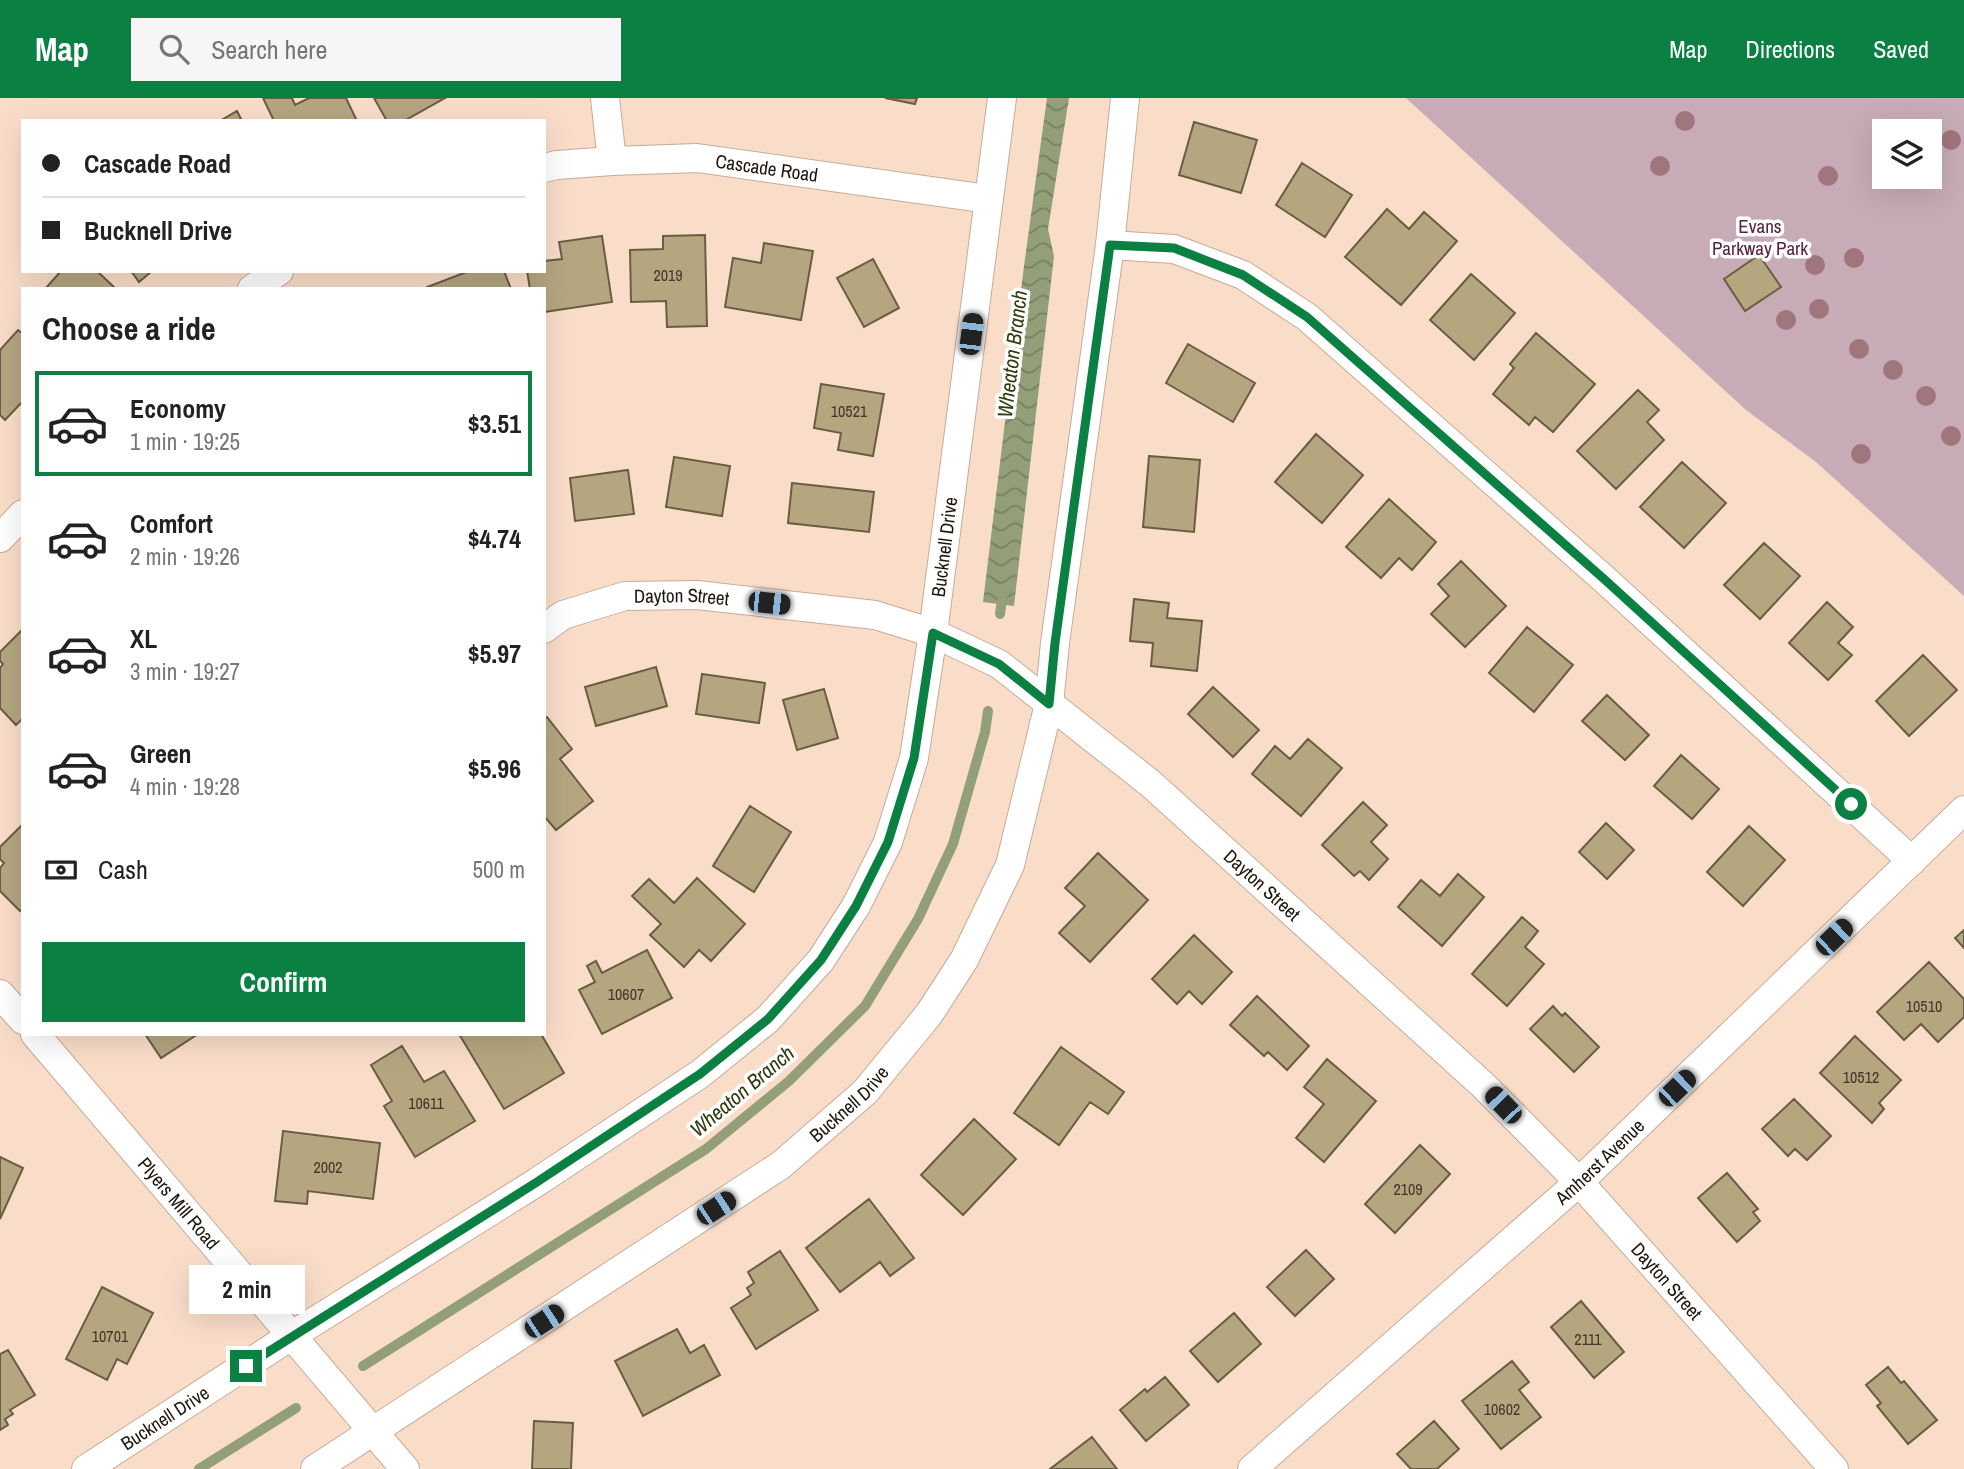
<!DOCTYPE html>
<meta charset="utf-8">
<style>
body{margin:0;font-family:"Archivo Narrow",sans-serif;background:#f6f6f6;color:#222;height:100vh;display:flex;flex-direction:column;font-size:26px;white-space:nowrap}
*{box-sizing:border-box;margin:0}
p{font-size:23px;color:#767676}
.icon{flex:none;width:38px;height:38px;fill:none;stroke:currentColor;stroke-width:2;stroke-linecap:round;stroke-linejoin:round}
.map{position:relative;flex:1;overflow:hidden}
.drawer{position:absolute;left:21px;top:189px;width:525px;height:749px;display:flex;flex-direction:column;background:#fff;border-radius:0px;box-shadow:0 7px 28px #0002}
.drawer>*{flex:none}
.hud{position:absolute;left:21px;top:21px;width:525px;height:154px;border-radius:0px;box-shadow:0 7px 28px #0002;display:grid;align-content:center;height:154px;padding:0 21px;background:#fff}
.fabs{position:absolute;left:1872px;top:21px;display:grid;gap:14px}
.fabs a{display:grid;place-items:center;width:70px;height:70px;border-radius:0px;background:#fff;box-shadow:0 7px 28px #0002;font-size:35px}
.end{position:absolute;width:32px;height:32px;margin:-16px;border:9px solid #0b8043;background:#fff;box-shadow:0 0 0 4px #fff}
.from{border-radius:50%}
.bubble{position:absolute;height:49px;border-radius:0px;background:#fff;box-shadow:0 7px 28px #0002;font-size:23px;font-weight:800;line-height:49px;text-align:center}
.car{position:absolute;width:21px;height:42px;margin:-21px -10px;border-radius:9px;box-shadow:0 0 5px 2px #0007;background:linear-gradient(#222 24%,#8ab4d8 0 40%,#222 0 76%,#8ab4d8 0 86%,#222 0)}
.hud b{display:flex;align-items:center;gap:24px;height:66px;font-size:26px}
.hud b+b{border-top:2px solid #e0e0e0}
.hud i{width:18px;height:18px;background:#222}
ul{padding:0;list-style:none}
li{display:flex;align-items:center;gap:21px;height:105px;margin:0 14px 10px;padding:0 7px;border:4px solid transparent;border-radius:0px}
li div{flex:1}
li b{display:block;font-size:26px}
li em{font-style:normal;font-weight:800}
li.active{border-color:#0b8043}
li>.icon{width:63px;height:63px;stroke-width:1.5}
h2{padding:0 21px;font-size:32px;line-height:84px}
.pay{display:flex;align-items:center;gap:18px;height:77px;padding:0 21px;font-size:26px}
.pay p{margin-inline-start:auto}
.button{display:flex;gap:14px;margin-top:auto;padding:14px 21px}
.button a{flex:1;height:80px;border-radius:0px;background:#0b8043;color:#fff;font-size:28px;font-weight:800;line-height:80px;text-align:center}
header{display:flex;align-items:center;gap:42px;box-sizing:border-box;height:98px;padding:0 35px;background:#0b8043;color:#fff}
header strong{font-size:33px}
nav{display:flex;gap:38px;margin-inline-start:auto;font-size:24px}
.search{width:490px;height:63px;background:#f6f6f6;display:flex;align-items:center;gap:18px;box-sizing:border-box;padding:0 24px;border-radius:0px;color:#767676;font-size:26px}
.map>svg:first-child{display:block}
</style>
<header>
<strong>Map</strong>
<div class="search"><svg class="icon" aria-label="search" viewBox="0 0 24 24"><circle cx="10" cy="10" r="6"/><path d="M15 15l6 6"/></svg>Search here</div>
<nav><a>Map</a><a>Directions</a><a>Saved</a></nav>
</header>
<div class="map">
<svg width="1964" height="1371" viewBox="0 0 1964 1371">
<defs>
<pattern id="water-waves" width="16" height="10" patternUnits="userSpaceOnUse" patternTransform="scale(1.75)"><rect width="16" height="10" fill="#939f79"/><path d="M0 5q4-4 8 0t8 0" fill="none" stroke="#778062"/></pattern>
</defs>
<rect width="100%" height="100%" fill="#faddc9"/>
<!-- green -->
<path fill="#c7acb7" fill-rule="evenodd" d="M1406,0H1964V498L1816,364L1746,312ZM1885,33H1930V79H1885Z"/>
<!-- water -->
<path fill="url(#water-waves)" d="M1047,0H1069L1048,131L1054,158L1014,508L983,504L1024,168Z"/>
<g fill="none" stroke-linecap="round" stroke-linejoin="round">
<!-- stream -->
<path stroke="#939f79" stroke-width="10" d="M1000,516L1003,494
M363,1268L706,1051L789,983L865,908L918,821L953,746L985,634L988,613
M199,1371L296,1310"/>
</g>
<!-- building -->
<path fill="#b5a680" stroke="#685e43" stroke-width="2" d="M263,0H292L295,7L309,0H346L357,23H274Z
M374,0H445L404,23H387Z
M885,0H917L915,6Z
M237,13L242,23H220Z
M1194,24L1257,42L1241,95L1179,77Z
M1302,65L1352,97L1325,139L1276,107Z
M1387,111L1409,131L1424,114L1457,143L1401,207L1345,159Z
M705,137L707,228L667,229L666,203L631,204L630,152L663,151V138Z
M602,138L612,204L544,214V191H530L527,173H544V163L562,161L559,144Z
M764,145L813,153L801,222L725,209L733,160L761,165Z
M1759,157L1781,189L1745,213L1724,181Z
M873,161L899,210L864,229L837,180Z
M61,173H97L116,191H45Z
M131,173H152L139,184Z
M469,173H504L511,191H428L427,189Z
M1471,176L1515,215L1474,262L1430,222Z
M18,232L23,236V303L5,322L0,317V252Z
M1536,235L1595,286L1553,334L1535,319L1529,327L1493,296L1514,270L1510,266Z
M1188,246L1255,285L1233,324L1166,285Z
M821,286L884,296L873,358L838,352L841,335L814,330Z
M1638,292L1659,312L1647,324L1664,342L1616,391L1577,353Z
M1316,336L1363,377L1322,425L1275,384Z
M1149,358L1200,362L1194,434L1143,429Z
M674,359L730,368L722,418L666,409Z
M1682,364L1726,405L1684,450L1640,409Z
M628,372L634,416L575,423L570,380Z
M792,385L874,394L869,434L788,425Z
M1389,401L1436,444L1412,472L1399,460L1381,480L1346,449Z
M1764,445L1800,478L1760,521L1724,487Z
M1461,463L1506,508L1465,549L1431,516L1449,498L1438,486Z
M1134,501L1169,505L1167,520L1202,523L1197,573L1151,568L1153,545L1130,543Z
M1827,504L1853,529L1838,545L1852,557L1828,582L1789,545Z
M1527,529L1573,567L1534,614L1489,575Z
M23,531V620L16,627L0,610V570L3,566L0,563V554Z
M1923,557L1957,592L1909,638L1876,603Z
M656,569L667,608L596,628L585,589Z
M702,576L765,585L759,625L696,616Z
M1213,589L1259,632L1233,659L1188,616Z
M824,591L838,640L797,652L783,602Z
M1607,597L1649,637L1625,662L1582,623Z
M547,619L572,651L560,661L593,703L556,732L544,718V621Z
M1308,641L1342,670L1301,718L1252,676L1275,648L1290,661Z
M1681,657L1719,691L1692,721L1654,688Z
M1363,704L1387,727L1371,744L1388,761L1369,782L1360,773L1354,778L1322,747Z
M750,708L791,734L754,794L713,768Z
M1606,725L1634,752L1607,781L1579,754Z
M23,726V810L20,813L0,793V770L4,765L0,761V749Z
M1749,728L1785,762L1743,808L1707,774Z
M1098,755L1148,802L1090,864L1059,835L1085,808L1065,790Z
M1458,776L1484,799L1442,848L1398,809L1421,782L1440,798Z
M697,780L745,826L711,863L699,852L684,869L650,837L661,826L632,798L649,781L674,805Z
M1522,819L1538,833L1525,849L1544,866L1507,908L1472,876Z
M1964,832V850L1955,840Z
M1194,837L1232,874L1202,906L1189,893L1177,906L1152,881Z
M647,852L672,900L602,936L579,892L595,884L587,868L596,863L602,875Z
M1929,864L1964,901V919L1938,944L1921,926L1904,942L1877,914Z
M1257,898L1309,948L1287,972L1268,954L1264,958L1230,927Z
M1553,908L1562,918L1565,915L1599,949L1574,974L1530,931Z
M145,936H198L161,960Z
M459,936H541L564,975L504,1011Z
M1855,938L1901,982L1879,1005L1884,1011L1872,1025L1820,975Z
M402,948L424,984L444,973L475,1023L415,1059L384,1008L392,1003L371,967Z
M1061,949L1124,994L1108,1016L1090,1004L1059,1047L1014,1015Z
M1327,961L1376,1003L1324,1064L1296,1040L1324,1006L1304,989Z
M1794,1001L1831,1038L1807,1062L1795,1051L1788,1058L1762,1031Z
M974,1021L1016,1061L963,1117L921,1077Z
M283,1033L380,1045L373,1101L308,1093L307,1106L275,1103Z
M1420,1047L1450,1076L1395,1135L1365,1106Z
M0,1059L23,1070L0,1121Z
M1727,1075L1758,1111L1753,1114L1760,1123L1737,1144L1698,1100Z
M869,1101L914,1160L890,1178L880,1164L840,1194L806,1150Z
M1306,1152L1334,1181L1295,1218L1267,1189Z
M780,1153L818,1212L756,1251L731,1210L751,1197L747,1190L754,1185L748,1174Z
M102,1189L153,1215L127,1266L117,1261L107,1282L66,1261Z
M1581,1203L1624,1254L1594,1280L1551,1229Z
M1234,1215L1261,1246L1218,1284L1190,1253Z
M677,1231L690,1255L704,1247L720,1277L643,1318L615,1263Z
M8,1252L35,1297L10,1312L13,1316L5,1321L8,1327L0,1332V1256Z
M1512,1263L1529,1284L1519,1292L1541,1319L1501,1351L1462,1303Z
M1888,1269L1901,1285L1904,1283L1937,1322L1908,1346L1877,1308L1881,1305L1866,1287Z
M1165,1279L1189,1307L1146,1343L1120,1312L1145,1291L1147,1294Z
M534,1323L573,1325L571,1371H532Z
M1434,1323L1459,1351L1437,1371H1411L1397,1356Z
M1092,1339L1117,1371H1050Z"/>
<g fill="none" stroke-linecap="round" stroke-linejoin="round">
<!-- street casing -->
<g stroke="#c6ab98" stroke-width="30">
<g id="street">
<path d="M605,0L612,63"/>
<path id="s1" d="M544,70L557,67L612,63L697,60L988,101"/>
<path d="M1110,147L1174,151L1243,177L1307,219L1604,481L1912,763"/>
<path d="M252,191L279,173"/>
<path d="M0,440L23,416"/>
<path id="s2" d="M544,531L563,517L625,498L697,497L875,517L933,535L999,566L1151,686L1484,988L1579,1084L1834,1371"/>
<path d="M0,896L23,922"/>
<path id="s3" d="M35,936L405,1371"/>
<path id="s4" d="M86,1371L291,1238L537,1084L700,976L768,921L821,862L856,808L888,744L914,660L933,535L1002,0"/>
<path id="s5" d="M315,1371L781,1067L865,994L929,916L964,862L1010,767L1049,606L1055,545L1110,147L1125,0"/>
<path id="s6" d="M1252,1371L1579,1084L1964,712"/>
</g>
</g>
<!-- street -->
<use href="#street" stroke="#fff" stroke-width="28"/>
</g>
<!-- trees -->
<g fill="#a0767c">
<circle cx="1685" cy="23" r="10"/>
<circle cx="1951" cy="42" r="10"/>
<circle cx="1660" cy="68" r="10"/>
<circle cx="1828" cy="78" r="10"/>
<circle cx="1854" cy="160" r="10"/>
<circle cx="1815" cy="167" r="10"/>
<circle cx="1819" cy="211" r="10"/>
<circle cx="1786" cy="222" r="10"/>
<circle cx="1859" cy="251" r="10"/>
<circle cx="1893" cy="272" r="10"/>
<circle cx="1926" cy="298" r="10"/>
<circle cx="1951" cy="338" r="10"/>
<circle cx="1861" cy="356" r="10"/>
</g>
<g fill="none" stroke-linecap="round" stroke-linejoin="round">
<!-- route -->
<path stroke="#0b8043" stroke-width="9" d="M246,1268L537,1084L700,976L768,921L821,862L856,808L888,744L914,660L933,535L999,566L1049,606L1055,545L1110,147L1174,150L1243,177L1307,219L1604,481L1851,706"/>
</g>
<g text-anchor="middle" dominant-baseline="central" stroke-width="7" stroke-linejoin="round" paint-order="stroke">
<!-- number labels -->
<g font-size="16" fill="#44382a">
<text x="668" y="177">2019</text>
<text x="849" y="313">10521</text>
<text x="626" y="896">10607</text>
<text x="1924" y="908">10510</text>
<text x="1861" y="979">10512</text>
<text x="426" y="1005">10611</text>
<text x="328" y="1069">2002</text>
<text x="1408" y="1091">2109</text>
<text x="110" y="1238">10701</text>
<text x="1588" y="1241">2111</text>
<text x="1502" y="1311">10602</text>
</g>
<!-- street labels -->
<g font-size="19" fill="#1e140d" stroke="#fff">
<text stroke="none"><textPath href="#s1" startOffset="224">Cascade Road</textPath></text>
<text stroke="none"><textPath href="#s4" startOffset="1334">Bucknell Drive</textPath></text>
<text stroke="none"><textPath href="#s2" startOffset="145">Dayton Street</textPath></text>
<text stroke="none"><textPath href="#s2" startOffset="817">Dayton Street</textPath></text>
<text stroke="none"><textPath href="#s5" startOffset="648">Bucknell Drive</textPath></text>
<text stroke="none"><textPath href="#s6" startOffset="464">Amherst Avenue</textPath></text>
<text stroke="none"><textPath href="#s3" startOffset="222">Plyers Mill Road</textPath></text>
<text stroke="none"><textPath href="#s2" startOffset="1384">Dayton Street</textPath></text>
<text stroke="none"><textPath href="#s4" startOffset="94">Bucknell Drive</textPath></text>
</g>
<!-- park labels -->
<g font-size="19" fill="#56223d" stroke="#fff">
<text x="1760" y="128">Evans<tspan x="1760" dy="22">Parkway Park</tspan></text>
</g>
<!-- water labels -->
<g font-size="21" font-style="italic" fill="#2f3a0d" stroke="#fff">
<text transform="translate(1012 256) rotate(-83)">Wheaton Branch</text>
<text transform="translate(742 993) rotate(-40)">Wheaton Branch</text>
</g>
</g>
</svg>
<div class="fabs">
<a><svg class="icon" aria-label="layers" viewBox="0 0 24 24"><path d="M12 4l9 5-9 5-9-5zM3 14l9 5 9-5"/></svg></a>
</div>
<i class="end from" style="left:1851px;top:706px"></i>
<i class="end" style="left:246px;top:1268px"></i>
<div class="bubble" style="left:189px;top:1167px;width:116px">2 min</div>
<i class="car" style="left:971px;top:236px;rotate:7deg"></i>
<i class="car" style="left:769px;top:505px;rotate:96deg"></i>
<i class="car" style="left:1834px;top:839px;rotate:46deg"></i>
<i class="car" style="left:1677px;top:990px;rotate:46deg"></i>
<i class="car" style="left:1503px;top:1007px;rotate:316deg"></i>
<i class="car" style="left:716px;top:1110px;rotate:57deg"></i>
<i class="car" style="left:544px;top:1223px;rotate:57deg"></i>
<div class="hud">
<b><i class="from"></i>Cascade Road</b>
<b><i></i>Bucknell Drive</b>
</div>
<section class="drawer">
<h2>Choose a ride</h2>
<ul>
<li class="active"><svg class="icon" aria-label="car" viewBox="0 0 24 24"><path d="M5 17H2v-5l4-1 3-4h7l3 4 3 1v5h-3M9 17h6M6 11h13"/><circle cx="7" cy="17" r="2"/><circle cx="17" cy="17" r="2"/></svg><div><b>Economy</b><p>1 min · 19:25</p></div><em>$3.51</em></li>
<li><svg class="icon" aria-label="car" viewBox="0 0 24 24"><path d="M5 17H2v-5l4-1 3-4h7l3 4 3 1v5h-3M9 17h6M6 11h13"/><circle cx="7" cy="17" r="2"/><circle cx="17" cy="17" r="2"/></svg><div><b>Comfort</b><p>2 min · 19:26</p></div><em>$4.74</em></li>
<li><svg class="icon" aria-label="car" viewBox="0 0 24 24"><path d="M5 17H2v-5l4-1 3-4h7l3 4 3 1v5h-3M9 17h6M6 11h13"/><circle cx="7" cy="17" r="2"/><circle cx="17" cy="17" r="2"/></svg><div><b>XL</b><p>3 min · 19:27</p></div><em>$5.97</em></li>
<li><svg class="icon" aria-label="car" viewBox="0 0 24 24"><path d="M5 17H2v-5l4-1 3-4h7l3 4 3 1v5h-3M9 17h6M6 11h13"/><circle cx="7" cy="17" r="2"/><circle cx="17" cy="17" r="2"/></svg><div><b>Green</b><p>4 min · 19:28</p></div><em>$5.96</em></li>
</ul>
<div class="pay"><svg class="icon" aria-label="cash" viewBox="0 0 24 24"><path d="M3 7h18v10H3z"/><circle cx="12" cy="12" r="2"/></svg>Cash<p>500 m</p></div>
<div class="button"><a>Confirm</a></div>
</section>
</div>
